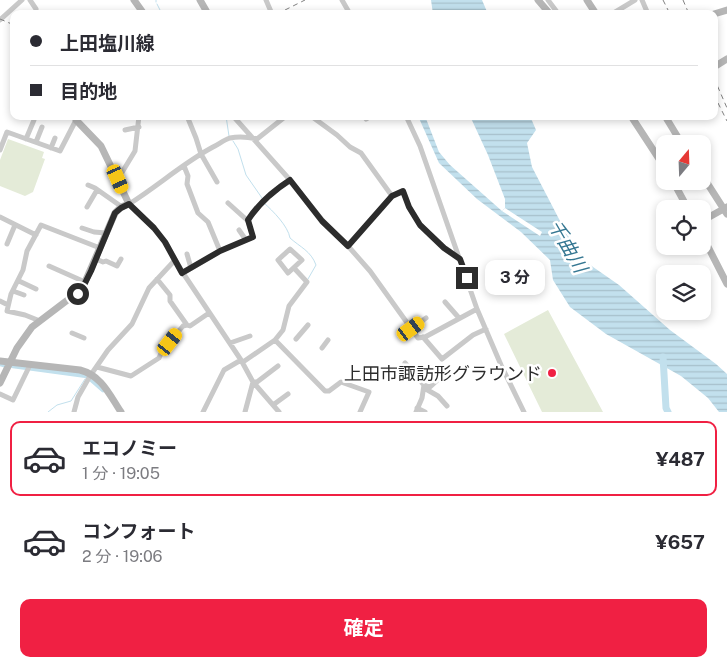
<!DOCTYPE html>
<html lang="ja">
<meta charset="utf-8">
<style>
body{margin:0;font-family:"Public Sans","Noto Sans JP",sans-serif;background:#f2f2f3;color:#2b2b33;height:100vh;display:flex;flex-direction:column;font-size:19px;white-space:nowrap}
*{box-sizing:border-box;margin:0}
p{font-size:16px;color:#7c7c81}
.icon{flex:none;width:28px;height:28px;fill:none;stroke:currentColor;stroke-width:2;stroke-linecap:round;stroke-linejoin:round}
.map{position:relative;height:412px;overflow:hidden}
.sheet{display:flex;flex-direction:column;background:#fff;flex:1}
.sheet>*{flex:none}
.guide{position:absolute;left:10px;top:10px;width:708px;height:110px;border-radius:10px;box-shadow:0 2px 8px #0003;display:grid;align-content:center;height:110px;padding:0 20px;background:#fff}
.needle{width:32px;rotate:19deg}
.controls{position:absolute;left:656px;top:135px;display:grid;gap:10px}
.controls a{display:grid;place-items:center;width:55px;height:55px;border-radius:10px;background:#fff;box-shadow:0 2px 8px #0003;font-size:25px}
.end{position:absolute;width:22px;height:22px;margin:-11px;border:6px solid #2c2c2c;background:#fff;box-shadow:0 0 0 2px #fff}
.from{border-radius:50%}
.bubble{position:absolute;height:35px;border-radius:10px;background:#fff;box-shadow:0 2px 8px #0003;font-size:16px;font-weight:700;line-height:35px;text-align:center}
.car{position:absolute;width:15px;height:30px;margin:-15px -8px;border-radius:6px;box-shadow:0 0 4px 1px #0007;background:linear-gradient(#f5c518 24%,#345 0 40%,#f5c518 0 76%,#345 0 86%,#f5c518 0)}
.guide b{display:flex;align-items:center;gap:18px;height:48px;font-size:19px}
.guide b+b{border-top:1px solid #e1e1e2}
.guide i{width:12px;height:12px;background:#2b2b33}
ul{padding:9px 0 0;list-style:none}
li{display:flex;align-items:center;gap:15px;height:75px;margin:0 10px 8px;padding:0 10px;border:2px solid transparent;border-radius:10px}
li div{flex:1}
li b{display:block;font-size:19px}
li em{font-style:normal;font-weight:700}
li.on{border-color:#f02043}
li>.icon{width:45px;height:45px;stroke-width:1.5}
.primary-button{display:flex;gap:10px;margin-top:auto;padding:10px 20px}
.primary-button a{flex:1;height:58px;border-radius:10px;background:#f02043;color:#fff;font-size:20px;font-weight:700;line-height:58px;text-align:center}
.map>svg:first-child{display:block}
</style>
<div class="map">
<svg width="727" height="412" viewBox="0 0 727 412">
<defs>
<pattern id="water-rules" width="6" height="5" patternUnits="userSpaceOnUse" patternTransform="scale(1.25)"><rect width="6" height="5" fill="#c2e0ed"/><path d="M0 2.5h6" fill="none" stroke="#a7c0cb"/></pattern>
</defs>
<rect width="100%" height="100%" fill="#fff"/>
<!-- green -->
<path fill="#e4ebd8" d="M8,139L44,152L42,158L45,159L33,192L25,196L0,186V160Z
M548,310L603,412H542L504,334Z"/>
<!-- water -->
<path fill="url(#water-rules)" d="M431,0H482L488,14H433Z
M418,116H425L439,152L450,165L502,211L505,208V199L488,155L470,116H530L536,130L527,143L532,167L559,219L583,260L619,285L670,330L716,364L727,374V412H719L708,398L681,376L606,334L570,307L553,280L550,260L521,232L477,199L439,163Z"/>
<!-- pier -->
<path fill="#fff" d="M505,208L542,232L540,236L502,211Z"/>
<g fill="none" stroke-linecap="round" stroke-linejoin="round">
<!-- stream -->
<path stroke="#c2e0ed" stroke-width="1" d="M156,0V2
M157,4L162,14
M226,116L229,136
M233,141L238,149L246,175L262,198
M264,203C273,211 288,226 290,238C300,247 311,251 316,265L308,279
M48,412L57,405L71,401L85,379"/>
<!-- canal -->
<path stroke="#c2e0ed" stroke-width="4.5" d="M0,364L4,365
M13,366L87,376L103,390"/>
<!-- river -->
<path stroke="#c2e0ed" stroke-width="7" d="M663,357L666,408L668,412"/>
<!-- street -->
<path stroke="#c9c9c9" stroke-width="5" d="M30,0L36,9
M266,0L272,14
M342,0L350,14
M548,0L557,12
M642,0L648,14
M612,14L635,0
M0,20L22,0
M187,116L196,138L201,154L217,182
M233,116L290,180L323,221L348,246L370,271L418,338L425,337L477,309
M311,116L337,135L350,147L361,153L392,196L403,191L409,207L420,225L444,247L460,259
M406,116L420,146L477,309L501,365L524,412
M366,119L371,116
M125,130L139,127
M26,139L34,120
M36,142L42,127
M51,148L55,138
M0,150L7,132L60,151L76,120
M184,166L188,176L187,184L198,213L208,222L220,251
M118,179L135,151L139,116
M88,185L95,188L122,207
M87,207L97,190
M0,217L36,235
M248,221C259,203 273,191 290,180
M82,228L94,232L106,233
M239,230L246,240
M7,244L15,225
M348,246L392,196
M290,249L302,260L288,273L278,260Z
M187,254L191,268
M96,259L103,262L106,261L117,266L121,259
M49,266L85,282
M183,273L220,251L253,237L248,221L228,203
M157,279L170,295V301L187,325
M19,281L36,289
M13,291L24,295
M0,301L8,305
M445,302L459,318
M40,321L25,315L7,311L11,294L23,270L27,251L41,225L100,248
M411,329L426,318
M72,333L84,338
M423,337L442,359L473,335L486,329
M296,339L308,325
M275,340L325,391H329L341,382L369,392L360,412
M230,343L250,336
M322,348L328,340
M243,362L275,340L283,330L289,306L307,282L294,268
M405,363L424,385L422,398L416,412
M97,367L131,376L159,358L162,351L183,326L187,325L190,326L209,313
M424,385L430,387L444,374
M424,388L438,396L447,406
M0,394L13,400L30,365
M273,405L288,394
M417,408L425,412
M74,412L78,397L90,376L108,350L132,324L149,288L175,260
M203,412L224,370L241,360
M245,412L253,382H257L278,366
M279,412L253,382L241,360L183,273L165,242L154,228L129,204C158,186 183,163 213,147C219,144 224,140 230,138C240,136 248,137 257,139L286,116"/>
<!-- secondary -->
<path stroke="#b6b6b6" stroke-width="7" d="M134,0L144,14
M200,0L208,14
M538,0L550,14
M587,0L596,14
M714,14L727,10
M714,67L727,59
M631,116L665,168
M665,116L682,144
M702,175L727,214
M673,181L688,209
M702,221L727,207
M702,235L727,284
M0,361L80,370C102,376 109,394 121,412
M0,383L17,348L32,327L82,289L115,213L121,207L129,204L101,146L76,120L78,116"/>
<!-- rail -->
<path stroke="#818181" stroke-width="1" stroke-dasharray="5 4" stroke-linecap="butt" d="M663,0L670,14
M683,0L689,14
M277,14L305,0
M0,19L14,25
M714,78L727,108
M718,103L727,121"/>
</g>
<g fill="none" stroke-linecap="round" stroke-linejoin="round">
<!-- route -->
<path stroke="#2c2c2c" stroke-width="6" d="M78,294L82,289L91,271L115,213L121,208L129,204L154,228L165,242L182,273L220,251L253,237L248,220C259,203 273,191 290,180L322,221L348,246L392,196L403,191L409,207L420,225L444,248L460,259L467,278"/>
</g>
<!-- markers -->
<circle fill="#f02043" stroke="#fff" stroke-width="2" cx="552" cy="373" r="5"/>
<g text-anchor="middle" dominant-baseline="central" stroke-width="5" stroke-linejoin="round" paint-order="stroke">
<!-- poi labels -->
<g font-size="18" fill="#2c2c2c" stroke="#fff" text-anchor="end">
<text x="542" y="373">上田市諏訪形グラウンド</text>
</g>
<!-- water labels -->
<g font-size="19" font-style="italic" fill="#357792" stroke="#fff">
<text transform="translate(568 246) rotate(60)">千曲川</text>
</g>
</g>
</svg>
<div class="controls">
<a><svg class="needle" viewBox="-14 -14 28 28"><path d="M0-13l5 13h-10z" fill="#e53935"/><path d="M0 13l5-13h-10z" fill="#7c7c81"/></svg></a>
<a><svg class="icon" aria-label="locate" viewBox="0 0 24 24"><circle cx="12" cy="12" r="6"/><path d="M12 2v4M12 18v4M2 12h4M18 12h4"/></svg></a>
<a><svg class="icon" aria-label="layers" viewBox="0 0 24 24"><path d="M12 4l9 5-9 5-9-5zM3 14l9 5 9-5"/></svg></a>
</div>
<i class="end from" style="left:78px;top:294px"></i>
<i class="end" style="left:467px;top:278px"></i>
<div class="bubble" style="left:485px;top:260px;width:60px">3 分</div>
<i class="car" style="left:118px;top:179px;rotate:156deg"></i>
<i class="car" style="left:411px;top:329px;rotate:54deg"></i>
<i class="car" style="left:170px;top:342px;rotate:38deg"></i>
<div class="guide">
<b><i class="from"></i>上田塩川線</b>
<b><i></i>目的地</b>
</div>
</div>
<section class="sheet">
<ul>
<li class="on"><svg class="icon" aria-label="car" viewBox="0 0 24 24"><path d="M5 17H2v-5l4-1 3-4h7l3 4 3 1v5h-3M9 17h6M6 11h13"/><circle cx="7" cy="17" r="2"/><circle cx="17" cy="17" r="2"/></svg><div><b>エコノミー</b><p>1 分 · 19:05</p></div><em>¥487</em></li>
<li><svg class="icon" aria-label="car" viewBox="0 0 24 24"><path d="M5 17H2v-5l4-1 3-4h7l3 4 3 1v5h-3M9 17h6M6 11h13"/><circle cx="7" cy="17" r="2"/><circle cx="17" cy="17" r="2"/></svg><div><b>コンフォート</b><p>2 分 · 19:06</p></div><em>¥657</em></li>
</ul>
<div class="primary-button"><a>確定</a></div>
</section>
